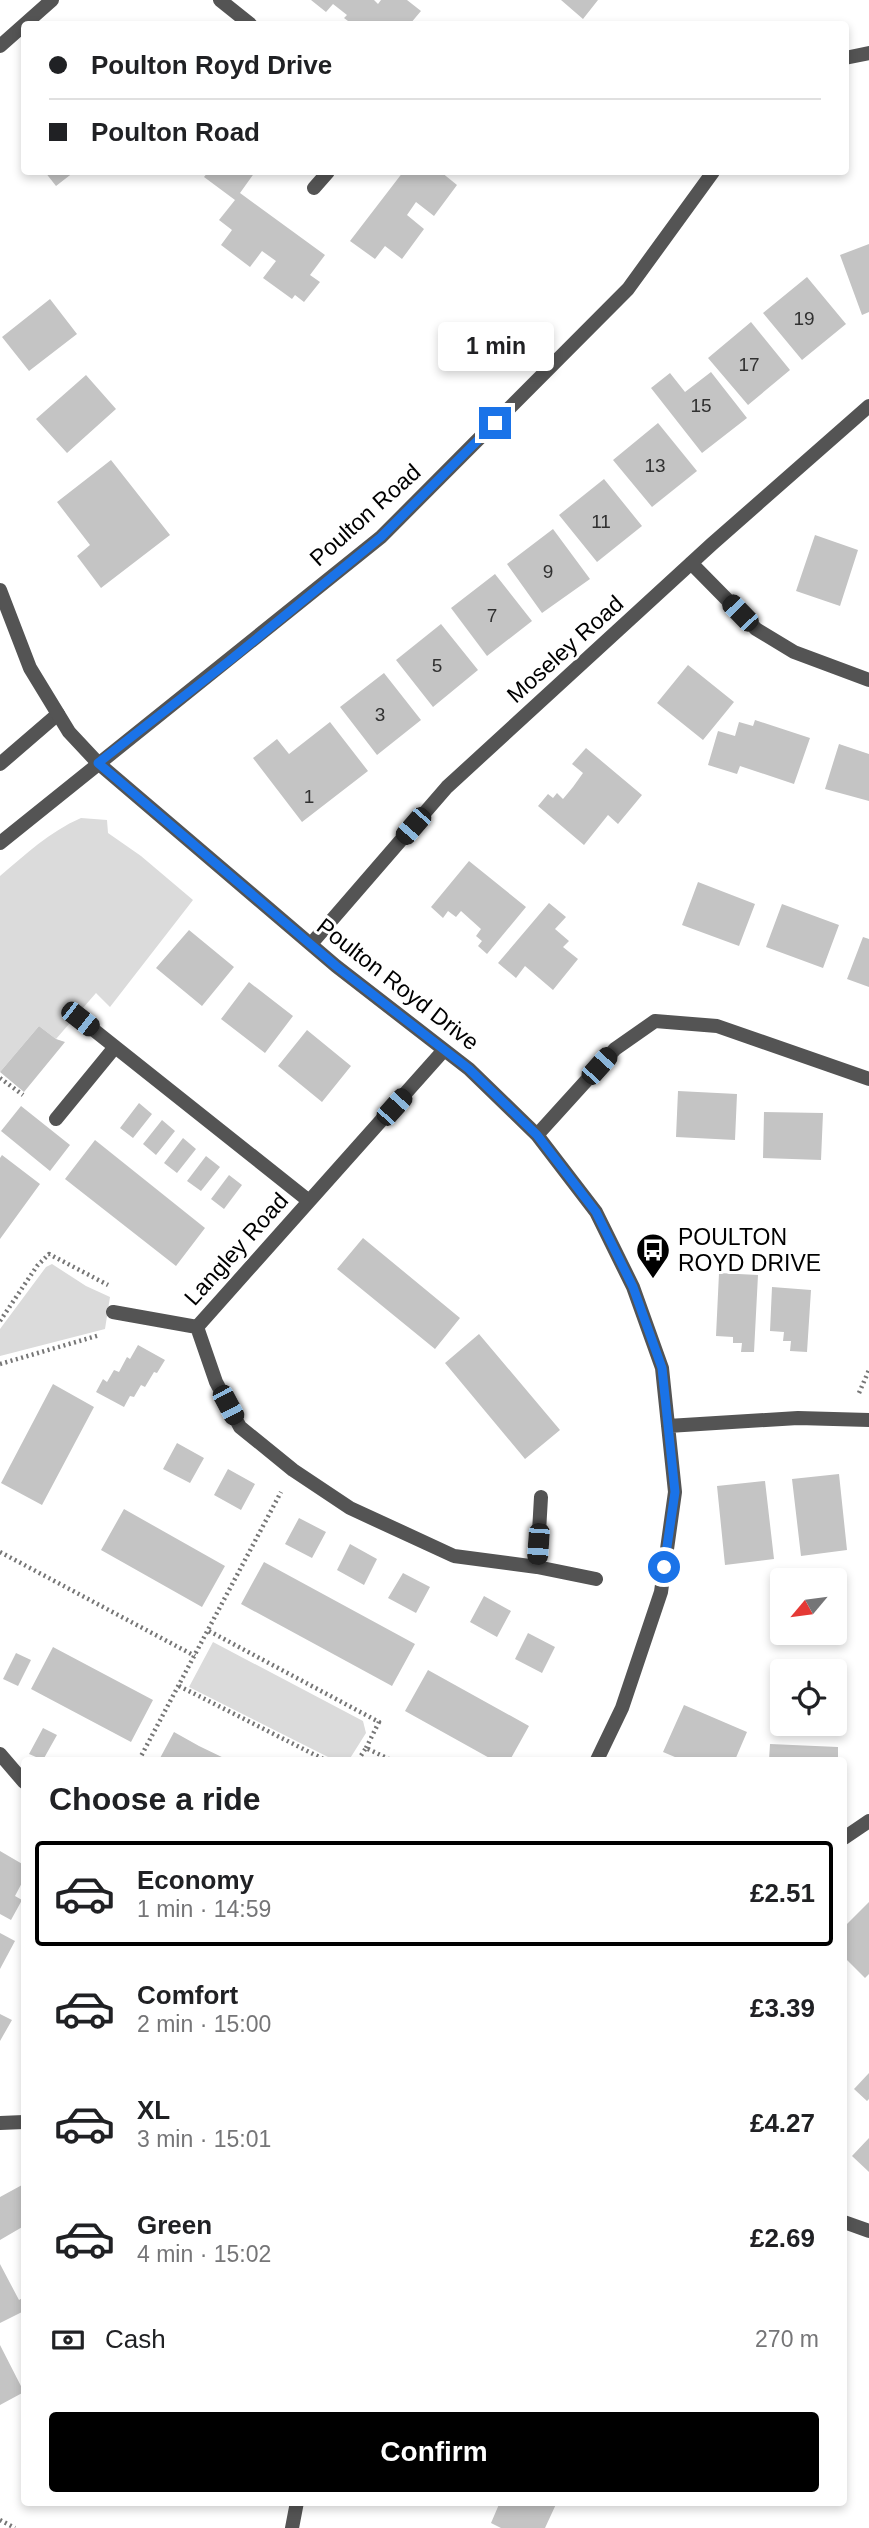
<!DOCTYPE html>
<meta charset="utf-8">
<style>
body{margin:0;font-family:Helvetica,sans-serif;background:#f6f6f6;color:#202124;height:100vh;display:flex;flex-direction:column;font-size:26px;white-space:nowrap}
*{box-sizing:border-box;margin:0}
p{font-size:23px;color:#757577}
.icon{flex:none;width:38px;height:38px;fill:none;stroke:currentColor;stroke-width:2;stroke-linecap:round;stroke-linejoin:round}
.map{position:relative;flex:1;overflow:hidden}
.sheet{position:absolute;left:21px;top:1757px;width:826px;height:749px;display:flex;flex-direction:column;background:#fff;border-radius:7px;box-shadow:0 4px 10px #0003}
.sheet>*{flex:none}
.banner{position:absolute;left:21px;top:21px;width:828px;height:154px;border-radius:7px;box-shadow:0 4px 10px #0003;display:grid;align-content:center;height:154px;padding:0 28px;background:#fff}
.needle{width:46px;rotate:241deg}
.buttons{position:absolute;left:770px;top:1568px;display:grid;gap:14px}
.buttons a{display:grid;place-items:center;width:77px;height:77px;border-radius:7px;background:#fff;box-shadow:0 4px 10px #0003;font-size:35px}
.end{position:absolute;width:32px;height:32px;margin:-16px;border:9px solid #1a73e8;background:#fff;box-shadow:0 0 0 4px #fff}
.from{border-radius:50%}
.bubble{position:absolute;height:49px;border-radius:7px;background:#fff;box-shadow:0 4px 10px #0003;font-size:23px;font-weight:700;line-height:49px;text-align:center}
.car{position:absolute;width:21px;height:42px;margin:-21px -10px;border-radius:9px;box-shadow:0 0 5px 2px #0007;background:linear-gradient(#222 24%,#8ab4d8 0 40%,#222 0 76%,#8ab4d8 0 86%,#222 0)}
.banner b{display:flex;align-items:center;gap:24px;height:66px;font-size:26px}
.banner b+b{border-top:2px solid #e0e0e0}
.banner i{width:18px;height:18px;background:#202124}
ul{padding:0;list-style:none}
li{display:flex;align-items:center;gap:21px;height:105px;margin:0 14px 10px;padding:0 14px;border:4px solid transparent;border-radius:7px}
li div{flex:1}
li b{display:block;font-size:26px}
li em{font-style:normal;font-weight:700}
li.selected{border-color:#000}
li>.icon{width:63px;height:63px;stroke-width:1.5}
h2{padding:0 28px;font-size:32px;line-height:84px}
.pay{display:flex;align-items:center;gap:18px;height:77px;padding:0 28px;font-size:26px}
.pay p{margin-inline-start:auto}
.button{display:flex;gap:14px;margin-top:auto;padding:14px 28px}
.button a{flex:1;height:80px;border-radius:7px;background:#000;color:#fff;font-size:28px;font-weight:700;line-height:80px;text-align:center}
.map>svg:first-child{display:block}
</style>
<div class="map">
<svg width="869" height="2528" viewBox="0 0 869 2528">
<rect width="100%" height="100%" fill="#fff"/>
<!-- green -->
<path fill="#dbdbdb" d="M81,818L107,820L108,833L141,856L193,900L110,1007L96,993L56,1039L39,1026L0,1072V876C26,854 49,832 81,818Z
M52,1264L86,1286L110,1297L105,1329L0,1356V1329L46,1267Z
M213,1642L363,1721L366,1733L349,1760H334L189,1687Z"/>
<!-- building -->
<path fill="#c4c4c4" d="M311,0H374L378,4L381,0H407L421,11L410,24H352L344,18L347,15L333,4L326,12Z
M561,0H598L583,19Z
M45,172H74L56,186Z
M208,172H255L240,193L325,255L310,275L320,282L304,302L295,295L292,299L263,278L276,261L262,251L250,267L221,245L232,230L219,220L235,200L204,177Z
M403,172H441L457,185L434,216L416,202L407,215L424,229L402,259L385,246L375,259L350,241Z
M869,244V312L862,315L840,255Z
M807,277L846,324L802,360L763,313Z
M50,299L77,334L29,371L2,337Z
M751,322L790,370L748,405L708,358Z
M711,372L747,418L702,453L651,388L670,373L685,392Z
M86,375L116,409L67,453L36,419Z
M658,423L697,471L652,507L613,460Z
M111,460L170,535L101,588L77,556L90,545L57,502Z
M604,479L642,526L597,562L559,515Z
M553,529L590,579L542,613L507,564Z
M815,535L858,550L840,606L796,591Z
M495,574L532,621L487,656L451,608Z
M441,624L478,670L433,707L396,660Z
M688,665L734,702L703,740L657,703Z
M384,673L421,720L377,755L340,707Z
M755,720L810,738L794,784L740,766L737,774L708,765L718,731L735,736L739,722L753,726Z
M330,722L368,771L302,822L253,758L277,739L289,754Z
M839,744L869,754V801L825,789Z
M586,748L642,795L618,824L608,815L584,845L538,806L548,794L553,798L557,793L563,799L573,787L583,773L572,764Z
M469,861L526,907L487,954L478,946L482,941L476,936L481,929L461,911L456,917L448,911L443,918L431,907Z
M698,882L755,904L739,946L682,925Z
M549,903L566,917L555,929L569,941L563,947L578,959L553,990L525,966L516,978L498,963Z
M782,904L839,925L823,968L766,947Z
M189,930L234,967L202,1006L156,968Z
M863,937L869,939V987L847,979Z
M249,982L293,1016L265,1053L221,1019Z
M39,1026L56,1039L65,1042L24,1092L0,1072Z
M307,1030L351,1066L322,1102L278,1066Z
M678,1091L737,1094L735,1140L676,1137Z
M139,1103L152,1114L133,1138L120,1128Z
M21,1106L70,1145L50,1171L1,1131Z
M764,1112L823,1113L821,1160L763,1158Z
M162,1120L175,1131L156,1155L143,1144Z
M183,1138L196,1149L177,1173L164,1163Z
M95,1140L205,1228L176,1266L65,1179Z
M2,1155L40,1184L0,1239V1158Z
M206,1156L220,1167L201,1191L187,1181Z
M229,1175L242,1185L224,1209L211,1199Z
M363,1238L460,1318L435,1349L337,1269Z
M719,1273L758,1275L754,1352H741L742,1343H733V1337L716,1336Z
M772,1287L811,1290L807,1352L790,1351L791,1341H783L784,1332L770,1331Z
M479,1334L560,1430L525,1459L445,1363Z
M138,1345L165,1360L157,1373L154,1372L145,1387L141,1385L134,1397L130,1396L124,1407L96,1392L103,1379L107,1382L114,1370L119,1372L127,1357L130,1359Z
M53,1384L94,1407L42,1505L1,1483Z
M177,1443L204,1458L190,1483L163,1469Z
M228,1469L255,1484L241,1510L214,1495Z
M839,1474L847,1550L801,1556L792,1479Z
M765,1481L774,1559L725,1565L717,1486Z
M124,1509L225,1566L202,1607L101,1550Z
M299,1518L326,1532L312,1558L285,1544Z
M350,1544L377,1559L364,1585L337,1570Z
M264,1562L415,1644L392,1686L241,1604Z
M403,1573L430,1587L416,1613L388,1598Z
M484,1596L511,1611L497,1637L470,1622Z
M528,1633L555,1647L542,1673L515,1659Z
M53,1647L153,1700L131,1742L31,1689Z
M16,1653L31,1660L18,1686L3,1679Z
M428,1670L529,1726L510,1760H493L405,1711Z
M684,1705L747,1732L735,1760H682L663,1752Z
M43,1728L57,1735L43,1760L29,1754Z
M174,1732L199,1746L228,1760H159Z
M770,1744L838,1747V1760H769Z
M0,1851L24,1865V1879L15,1896L22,1900L11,1920L0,1914Z
M869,1902V1974L865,1978L844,1957V1927Z
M0,1933L15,1941L0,1969Z
M0,2014L12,2020L0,2041Z
M869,2073V2099L867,2101L854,2089Z
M869,2138V2172L852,2156Z
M22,2185L24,2190V2226L0,2240V2197Z
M0,2264L19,2300L24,2297V2311L0,2323Z
M0,2345L24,2392L0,2405Z
M500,2502H557L545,2528H501L491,2523Z"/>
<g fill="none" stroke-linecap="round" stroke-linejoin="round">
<!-- path -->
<path stroke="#767676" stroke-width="4.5" stroke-dasharray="2 3.5" stroke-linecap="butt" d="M0,1078L23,1095
M0,1321L37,1266L49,1254L108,1285
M0,1364L100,1335
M859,1393L869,1370
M0,1552L195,1656
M209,1631L379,1722L366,1748
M179,1686L325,1760
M139,1760L281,1492
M358,1760L366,1748L391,1760
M0,2520L15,2528"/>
<!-- service -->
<path stroke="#545454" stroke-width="14" d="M0,764L58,714"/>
<!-- minor -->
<path stroke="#545454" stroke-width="14" d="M220,0L250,24
M0,46L52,0
M314,188L328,172
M691,563L756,629L794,652L869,680
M0,590L30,668L69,732L98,763L336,966L469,1069L537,1135L596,1212L633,1287L662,1368L675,1492L661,1592L622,1708L597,1760
M311,944L447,787L712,544L869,406
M80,1019L309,1201
M56,1119L115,1047
M537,1135L615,1049L655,1021L717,1026L869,1079
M113,1312L197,1327
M197,1327L216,1382L240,1427L293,1470L350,1508L454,1556L537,1567L596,1579
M197,1327L444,1050
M668,1426L798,1418L869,1420
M537,1567L541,1497
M0,1754L24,1782
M844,1838L869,1821
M0,2123L24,2122
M844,2222L869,2231
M292,2528L297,2502"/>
<!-- tertiary -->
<path stroke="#545454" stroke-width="14" d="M845,58L869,53
M0,843L381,537L628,289L713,172"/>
</g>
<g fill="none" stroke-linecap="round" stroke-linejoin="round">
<!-- route -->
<path stroke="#1a73e8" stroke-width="9" d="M495,423L381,537L229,661L98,763L336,966L469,1069L537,1135L596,1212L633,1287L662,1368L675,1492L664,1567"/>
</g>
<!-- icons -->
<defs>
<g id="bus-pin" transform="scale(1.75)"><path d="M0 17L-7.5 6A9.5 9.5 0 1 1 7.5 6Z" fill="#000" stroke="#fff"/><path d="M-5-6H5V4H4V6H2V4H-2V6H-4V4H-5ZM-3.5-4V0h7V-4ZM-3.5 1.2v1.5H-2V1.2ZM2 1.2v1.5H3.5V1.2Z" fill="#fff"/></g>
</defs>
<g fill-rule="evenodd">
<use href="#bus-pin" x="653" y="1250"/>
</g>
<g text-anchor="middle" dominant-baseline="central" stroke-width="6" stroke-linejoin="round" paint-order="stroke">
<!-- number labels -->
<g font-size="19" fill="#313131">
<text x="804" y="318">19</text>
<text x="749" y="364">17</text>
<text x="701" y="405">15</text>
<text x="655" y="465">13</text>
<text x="601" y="521">11</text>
<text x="548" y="571">9</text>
<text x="492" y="615">7</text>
<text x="437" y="665">5</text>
<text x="380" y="714">3</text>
<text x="309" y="796">1</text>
</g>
<!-- street labels -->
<g font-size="23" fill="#000" stroke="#fff">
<text transform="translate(365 515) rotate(-42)">Poulton Road</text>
<text transform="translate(565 649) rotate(-42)">Moseley Road</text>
<text transform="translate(398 984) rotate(38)">Poulton Royd Drive</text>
<text transform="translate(236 1249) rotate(-48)">Langley Road</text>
</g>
<!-- poi labels -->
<g font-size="23" fill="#000" stroke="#fff" text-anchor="start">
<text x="678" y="1237">POULTON<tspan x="678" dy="26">ROYD DRIVE</tspan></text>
</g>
</g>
</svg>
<div class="buttons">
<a><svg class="needle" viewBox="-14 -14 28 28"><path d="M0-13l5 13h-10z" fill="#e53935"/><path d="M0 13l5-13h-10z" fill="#757577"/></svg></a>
<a><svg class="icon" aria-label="locate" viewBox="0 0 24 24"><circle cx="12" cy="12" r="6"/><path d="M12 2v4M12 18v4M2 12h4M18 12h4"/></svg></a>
</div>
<i class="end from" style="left:664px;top:1567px"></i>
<i class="end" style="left:495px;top:423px"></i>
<div class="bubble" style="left:438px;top:322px;width:116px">1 min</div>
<i class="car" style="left:740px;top:613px;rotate:316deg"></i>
<i class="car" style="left:413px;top:826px;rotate:221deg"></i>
<i class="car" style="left:80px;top:1019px;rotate:128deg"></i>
<i class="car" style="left:599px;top:1066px;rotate:42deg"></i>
<i class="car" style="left:394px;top:1107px;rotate:42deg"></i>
<i class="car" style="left:228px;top:1405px;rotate:152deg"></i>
<i class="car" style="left:538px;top:1544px;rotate:184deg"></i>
<div class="banner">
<b><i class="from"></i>Poulton Royd Drive</b>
<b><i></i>Poulton Road</b>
</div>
<section class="sheet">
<h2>Choose a ride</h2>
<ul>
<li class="selected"><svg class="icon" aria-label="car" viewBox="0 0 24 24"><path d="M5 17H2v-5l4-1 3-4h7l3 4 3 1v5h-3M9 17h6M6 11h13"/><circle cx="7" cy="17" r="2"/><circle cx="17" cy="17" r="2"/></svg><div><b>Economy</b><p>1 min · 14:59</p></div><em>£2.51</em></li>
<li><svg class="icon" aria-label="car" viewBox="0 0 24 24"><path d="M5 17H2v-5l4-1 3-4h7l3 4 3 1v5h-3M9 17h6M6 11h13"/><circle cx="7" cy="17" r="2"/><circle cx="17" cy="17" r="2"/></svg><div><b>Comfort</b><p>2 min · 15:00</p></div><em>£3.39</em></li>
<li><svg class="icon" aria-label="car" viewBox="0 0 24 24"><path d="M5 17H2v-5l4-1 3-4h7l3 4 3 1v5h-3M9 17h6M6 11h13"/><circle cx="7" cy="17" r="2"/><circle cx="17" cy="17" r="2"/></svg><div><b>XL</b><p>3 min · 15:01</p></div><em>£4.27</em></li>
<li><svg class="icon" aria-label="car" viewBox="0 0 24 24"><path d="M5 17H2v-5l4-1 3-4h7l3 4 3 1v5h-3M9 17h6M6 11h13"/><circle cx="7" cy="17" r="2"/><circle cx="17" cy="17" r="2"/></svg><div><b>Green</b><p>4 min · 15:02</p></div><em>£2.69</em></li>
</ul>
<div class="pay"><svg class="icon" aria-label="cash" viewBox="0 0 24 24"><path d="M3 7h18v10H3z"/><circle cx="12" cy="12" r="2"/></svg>Cash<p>270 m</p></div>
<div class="button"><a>Confirm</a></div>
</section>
</div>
